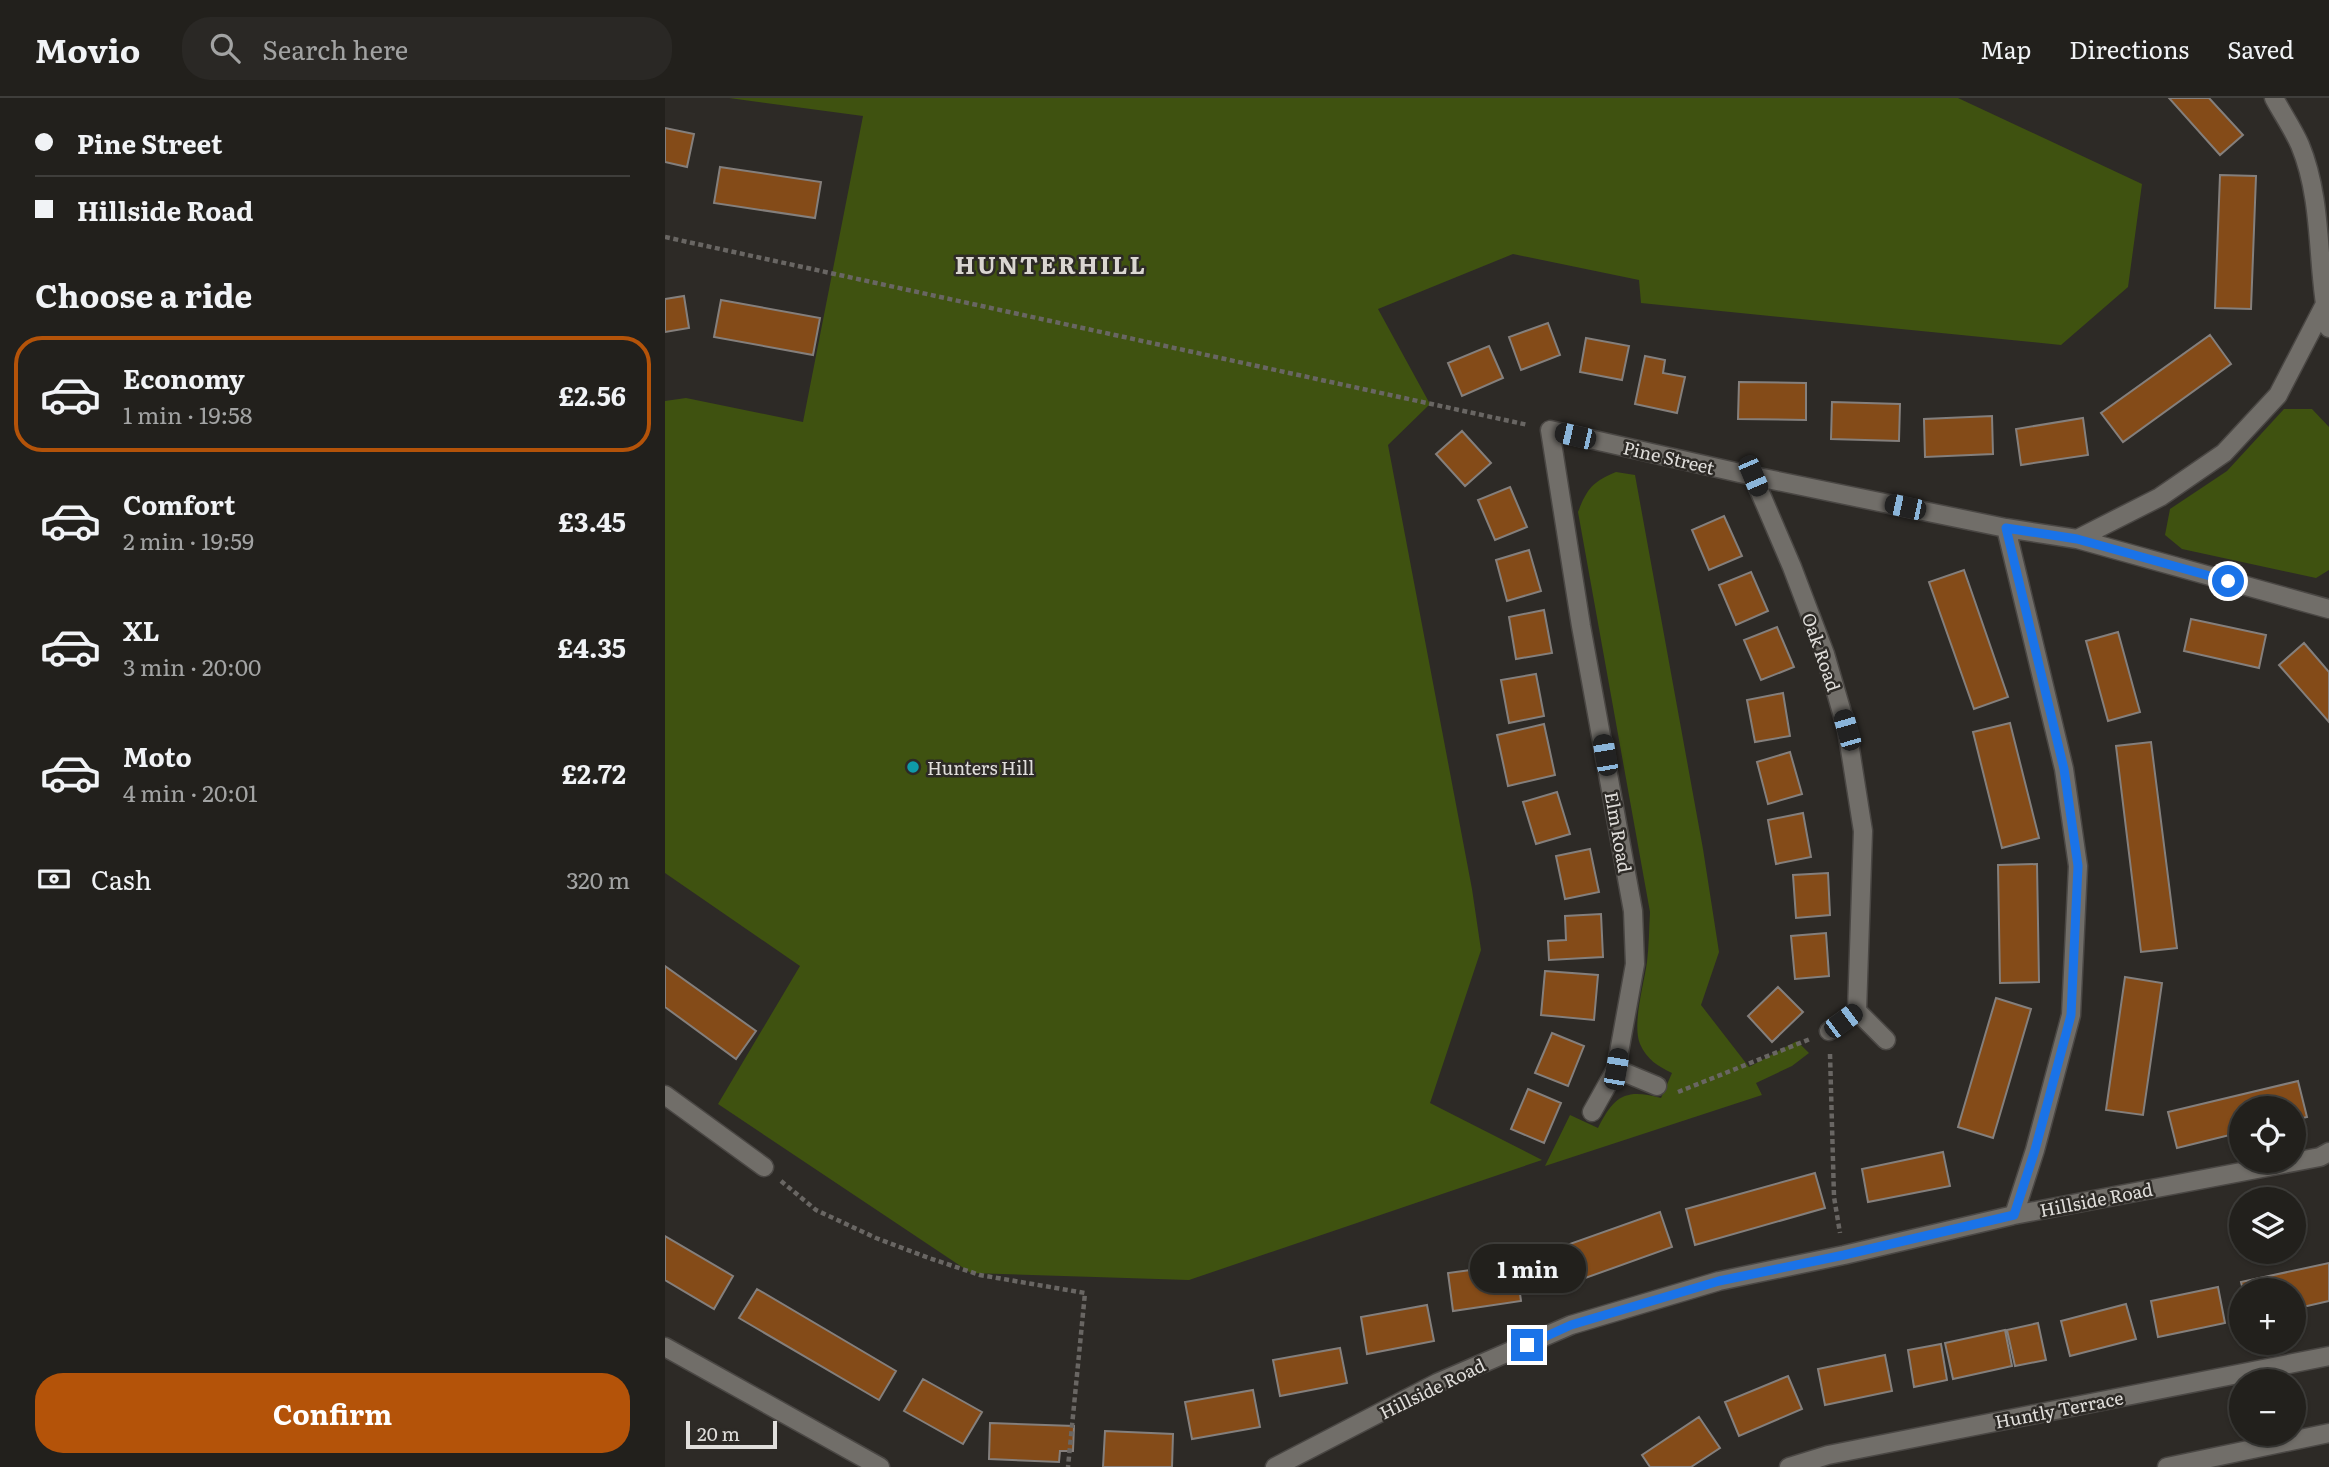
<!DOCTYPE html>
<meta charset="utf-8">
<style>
body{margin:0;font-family:Literata,serif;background:#2a2825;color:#f1f3f6;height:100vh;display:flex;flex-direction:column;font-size:26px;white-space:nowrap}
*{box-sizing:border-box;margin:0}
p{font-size:23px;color:#a2a3a3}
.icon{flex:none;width:38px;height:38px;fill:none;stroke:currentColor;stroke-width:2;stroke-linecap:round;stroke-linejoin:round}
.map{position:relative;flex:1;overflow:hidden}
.drawer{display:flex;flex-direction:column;background:#22201c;width:665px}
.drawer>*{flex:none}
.hud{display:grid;align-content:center;height:154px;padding:0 35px;background:#22201c}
.tools{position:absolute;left:1564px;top:998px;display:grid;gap:14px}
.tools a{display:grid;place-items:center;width:77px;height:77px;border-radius:50%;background:#22201c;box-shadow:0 2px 5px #0004,0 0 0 2px #3f3e3b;font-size:35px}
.scale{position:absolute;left:21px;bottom:18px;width:91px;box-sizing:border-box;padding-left:7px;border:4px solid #e0dedb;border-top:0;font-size:19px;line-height:24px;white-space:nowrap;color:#e0dedb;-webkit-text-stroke:5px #2d2a26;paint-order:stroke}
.end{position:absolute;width:32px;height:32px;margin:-16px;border:9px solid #1a73e8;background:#fff;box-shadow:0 0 0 4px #fff}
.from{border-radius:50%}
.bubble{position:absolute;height:49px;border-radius:24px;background:#22201c;box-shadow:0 2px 5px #0004,0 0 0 2px #3f3e3b;font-size:23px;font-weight:700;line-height:49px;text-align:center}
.car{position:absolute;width:21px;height:42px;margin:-21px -10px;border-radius:9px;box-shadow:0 0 5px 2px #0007;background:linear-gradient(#222 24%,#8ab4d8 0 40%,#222 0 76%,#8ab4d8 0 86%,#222 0)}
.hud b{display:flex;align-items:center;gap:24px;height:66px;font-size:26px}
.hud b+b{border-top:2px solid #3f3e3b}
.hud i{width:18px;height:18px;background:#f1f3f6}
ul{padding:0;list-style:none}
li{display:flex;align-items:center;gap:21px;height:116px;margin:0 14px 10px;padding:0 21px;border:4px solid transparent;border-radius:28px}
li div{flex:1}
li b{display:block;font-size:26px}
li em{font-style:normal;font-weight:700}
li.current{border-color:#b45309}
li>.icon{width:63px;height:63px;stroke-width:1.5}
h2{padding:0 35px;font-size:32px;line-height:84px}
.pay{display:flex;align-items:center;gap:18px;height:77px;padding:0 35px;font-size:26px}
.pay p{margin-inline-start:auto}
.button{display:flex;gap:14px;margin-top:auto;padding:14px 35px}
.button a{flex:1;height:80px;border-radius:28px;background:#b45309;color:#fff;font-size:28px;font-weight:700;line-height:80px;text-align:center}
header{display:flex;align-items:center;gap:42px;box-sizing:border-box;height:98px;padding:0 35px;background:#22201c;border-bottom:2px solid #3f3e3b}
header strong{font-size:33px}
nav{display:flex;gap:38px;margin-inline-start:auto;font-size:24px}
.search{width:490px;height:63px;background:#2a2825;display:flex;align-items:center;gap:18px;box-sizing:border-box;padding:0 24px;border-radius:28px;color:#a2a3a3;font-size:26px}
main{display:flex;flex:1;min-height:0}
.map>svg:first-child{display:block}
</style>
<header>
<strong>Movio</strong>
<div class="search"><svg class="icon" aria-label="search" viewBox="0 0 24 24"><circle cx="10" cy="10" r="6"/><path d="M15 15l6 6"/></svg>Search here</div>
<nav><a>Map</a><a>Directions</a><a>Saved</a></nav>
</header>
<main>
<section class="drawer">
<div class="hud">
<b><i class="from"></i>Pine Street</b>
<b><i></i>Hillside Road</b>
</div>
<h2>Choose a ride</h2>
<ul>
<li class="current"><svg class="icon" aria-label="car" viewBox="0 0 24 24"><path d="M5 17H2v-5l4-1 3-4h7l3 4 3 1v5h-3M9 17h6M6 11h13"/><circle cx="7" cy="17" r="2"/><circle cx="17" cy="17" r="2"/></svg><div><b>Economy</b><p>1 min · 19:58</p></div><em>£2.56</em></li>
<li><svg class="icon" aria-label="car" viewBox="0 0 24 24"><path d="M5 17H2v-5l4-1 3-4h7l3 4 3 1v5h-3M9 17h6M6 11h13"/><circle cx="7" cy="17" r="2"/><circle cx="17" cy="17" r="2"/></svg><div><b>Comfort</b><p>2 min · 19:59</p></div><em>£3.45</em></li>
<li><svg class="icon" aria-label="car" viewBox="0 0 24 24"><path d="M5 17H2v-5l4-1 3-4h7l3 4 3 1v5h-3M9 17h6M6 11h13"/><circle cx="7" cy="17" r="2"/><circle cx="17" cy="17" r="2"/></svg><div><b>XL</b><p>3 min · 20:00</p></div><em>£4.35</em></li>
<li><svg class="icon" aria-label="car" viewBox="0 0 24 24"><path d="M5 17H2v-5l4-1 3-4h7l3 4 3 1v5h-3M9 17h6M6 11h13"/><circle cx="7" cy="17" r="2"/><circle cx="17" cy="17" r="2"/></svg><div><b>Moto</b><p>4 min · 20:01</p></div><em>£2.72</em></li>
</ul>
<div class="pay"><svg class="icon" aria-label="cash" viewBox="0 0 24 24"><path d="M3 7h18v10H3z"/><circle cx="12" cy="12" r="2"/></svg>Cash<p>320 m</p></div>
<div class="button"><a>Confirm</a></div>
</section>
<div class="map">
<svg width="1664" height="1369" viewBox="0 0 1664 1369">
<rect width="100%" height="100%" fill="#2d2a26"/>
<!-- green -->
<path fill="#3f5210" d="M64,0H1293L1477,86L1463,189L1396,247L976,205L974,182L848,156L713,211L765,306L723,347L807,791L816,852L765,1005L877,1062L524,1182L306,1175L53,1006L135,868L0,775V303L21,300L138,324L198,18Z
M1619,311H1647L1664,329V472L1651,480L1517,451L1500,437L1505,411L1562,373Z
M951,374L970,377L1038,751L1054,854L1036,907L1084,969L1132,943L1144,955L1127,968L1091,985L1097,997L880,1068L905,1017L933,1030C949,998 960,990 996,1000L1007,975C993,968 982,962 975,946C967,926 979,886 982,864C984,848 984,831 985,814L913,414C922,391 927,384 951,374Z"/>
<!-- building -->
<path fill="#844b18" stroke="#847f7c" stroke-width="2" d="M1504,0H1544L1578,37L1555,57Z
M0,30L29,36L22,69L0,64Z
M55,69L156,84L150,120L49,105Z
M1555,77L1591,78L1586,211L1550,210Z
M19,198L24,230L0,234V201Z
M56,202L155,220L148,257L49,239Z
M883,225L895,257L856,272L844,239Z
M1545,237L1566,266L1458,344L1436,315Z
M921,240L964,248L957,282L915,274Z
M824,248L838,280L797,298L783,265Z
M980,258L1000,262L998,275L1020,279L1012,315L970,306Z
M1074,284L1141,285V322L1073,321Z
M1167,304L1235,306L1234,343L1166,341Z
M1327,318L1328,356L1260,359L1259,321Z
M1418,320L1423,357L1356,367L1351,331Z
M797,333L826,365L800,388L771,356Z
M845,389L862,429L830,442L813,402Z
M1059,418L1077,458L1044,472L1027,432Z
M864,452L876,493L842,503L831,462Z
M1299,472L1343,599L1309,611L1264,484Z
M1086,474L1103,513L1071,527L1054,487Z
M879,512L887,555L851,561L844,519Z
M1526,521L1601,537L1594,570L1519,553Z
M1112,529L1129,569L1096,582L1079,542Z
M1453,534L1475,614L1443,623L1421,543Z
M1639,545L1664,574V624L1614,567Z
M871,576L879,618L844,625L836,582Z
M1118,595L1125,638L1090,644L1082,602Z
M1345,625L1374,740L1337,750L1308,634Z
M879,626L890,677L843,688L832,637Z
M1486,644L1512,850L1476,854L1451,648Z
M1125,654L1137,696L1103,706L1092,664Z
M892,694L905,736L871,746L858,704Z
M1138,715L1146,759L1111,766L1103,722Z
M925,751L934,794L900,801L891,758Z
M1372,766L1374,884L1335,885L1333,767Z
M1163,775L1165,817L1131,820L1128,777Z
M936,816L938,859L884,862L883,843L901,842L900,818Z
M1161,835L1164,878L1130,881L1126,838Z
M0,868L91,933L71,961L0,909Z
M880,873L933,877L929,922L876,917Z
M1460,879L1497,885L1478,1017L1441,1012Z
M1113,889L1138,914L1107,944L1083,918Z
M1331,900L1366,911L1328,1040L1293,1029Z
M887,935L919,948L903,988L870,975Z
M1633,983L1642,1019L1629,1022V1010H1577V1034L1512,1050L1503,1014Z
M863,991L896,1005L879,1045L846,1031Z
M1278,1054L1285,1088L1203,1104L1197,1071Z
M1150,1075L1160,1110L1030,1147L1021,1111Z
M995,1114L1007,1149L881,1194L868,1159Z
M0,1138L68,1178L49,1211L0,1182Z
M1664,1165V1203L1629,1211V1192H1578L1576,1184Z
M851,1166L856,1203L788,1213L783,1175Z
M1553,1189L1560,1225L1493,1239L1486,1203Z
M92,1191L231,1273L214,1302L74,1220Z
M1461,1206L1471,1241L1405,1258L1396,1223Z
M762,1207L769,1243L702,1256L696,1219Z
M1373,1225L1381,1262L1350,1268L1342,1232Z
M1340,1232L1347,1268L1288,1281L1280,1245Z
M1276,1246L1282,1282L1249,1289L1243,1252Z
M675,1250L682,1285L615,1298L608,1262Z
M1220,1257L1227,1293L1160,1307L1153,1271Z
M1123,1278L1137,1311L1074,1338L1060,1304Z
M258,1281L317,1314L298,1346L239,1313Z
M588,1292L595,1329L527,1341L520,1304Z
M1034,1319L1055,1350L1026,1369H985L977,1357Z
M325,1325L409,1328L408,1353H395L394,1364L324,1361Z
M440,1333L508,1336L507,1369H438Z"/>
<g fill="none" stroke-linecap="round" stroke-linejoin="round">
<!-- street casing -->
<g stroke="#4a4744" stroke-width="21">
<path id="street" d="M1609,0C1617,15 1628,31 1635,47C1659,105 1651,170 1664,230
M1088,378L1127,469L1160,556L1182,632L1198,733L1192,913L1164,933
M1341,430L1399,671L1413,768L1406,917L1370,1052L1349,1117
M1412,441L1664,511
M1192,913L1221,942
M951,971L992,988
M0,997L99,1069
M927,1014L951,971L970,866L968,813L916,528L885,332L1088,378L1341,430L1412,441L1495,399L1559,355L1613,297L1659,208
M0,1249L215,1369
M610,1369L772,1285L906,1227L1054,1183L1179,1157L1349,1117L1655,1059L1664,1054
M1124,1369L1163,1357L1664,1258"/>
</g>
<!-- secondary casing -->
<g stroke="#4a4744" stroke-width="21">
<path id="secondary" d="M1502,1369L1664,1335"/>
</g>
<!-- path -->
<path stroke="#696663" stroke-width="4.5" stroke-dasharray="5 3.5" stroke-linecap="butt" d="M0,139L863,327
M1165,956L1169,1099L1175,1135
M1013,994L1145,941
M116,1083L151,1112L211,1140L264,1160L315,1177L420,1195L403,1369"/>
<!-- street -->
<use href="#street" stroke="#716e69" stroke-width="18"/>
<!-- secondary -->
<use href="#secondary" stroke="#716e69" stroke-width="18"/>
</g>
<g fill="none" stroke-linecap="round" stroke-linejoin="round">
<!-- route -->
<path stroke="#1a73e8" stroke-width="9" d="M862,1247L906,1227L1054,1183L1179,1157L1349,1117L1370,1052L1406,917L1413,768L1399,671L1341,430L1412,441L1563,483"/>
</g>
<!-- markers -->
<circle fill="#0f9aa8" stroke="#2d2a26" stroke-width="2.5" cx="248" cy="669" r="7"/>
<g text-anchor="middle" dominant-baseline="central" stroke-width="5" stroke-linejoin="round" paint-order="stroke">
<!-- street labels -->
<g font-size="18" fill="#e0dedb" stroke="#2d2a26">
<text transform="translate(1004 359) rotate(13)">Pine Street</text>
<text transform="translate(1157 554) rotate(71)">Oak Road</text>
<text transform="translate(954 734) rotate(80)">Elm Road</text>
<text transform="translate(1431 1101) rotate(-11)">Hillside Road</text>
<text transform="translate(767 1290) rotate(-26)">Hillside Road</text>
<text transform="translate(1394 1311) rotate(-11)">Huntly Terrace</text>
</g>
<!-- poi labels -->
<g font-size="18" fill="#e0dedb" stroke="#2d2a26" text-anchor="start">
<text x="262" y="669">Hunters Hill</text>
</g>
<!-- district labels -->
<g font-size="24" font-weight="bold" letter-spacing="2" fill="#dad6d1" stroke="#2d2a26">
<text x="386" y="165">HUNTERHILL</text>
</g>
</g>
</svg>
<div class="tools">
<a><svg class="icon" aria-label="locate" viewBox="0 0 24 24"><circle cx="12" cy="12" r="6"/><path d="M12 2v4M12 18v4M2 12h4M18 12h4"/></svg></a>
<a><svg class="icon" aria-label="layers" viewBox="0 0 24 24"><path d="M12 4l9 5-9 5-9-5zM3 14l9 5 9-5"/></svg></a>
<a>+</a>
<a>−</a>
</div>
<div class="scale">20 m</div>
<i class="end from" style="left:1563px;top:483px"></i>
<i class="end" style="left:862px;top:1247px"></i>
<div class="bubble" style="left:805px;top:1146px;width:116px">1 min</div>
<i class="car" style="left:910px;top:338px;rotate:283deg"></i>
<i class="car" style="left:1088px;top:378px;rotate:157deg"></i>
<i class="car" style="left:1240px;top:409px;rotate:282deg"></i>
<i class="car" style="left:1182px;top:632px;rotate:344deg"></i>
<i class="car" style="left:940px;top:657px;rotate:350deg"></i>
<i class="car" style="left:1178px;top:923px;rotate:53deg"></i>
<i class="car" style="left:951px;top:971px;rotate:10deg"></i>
</div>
</main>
